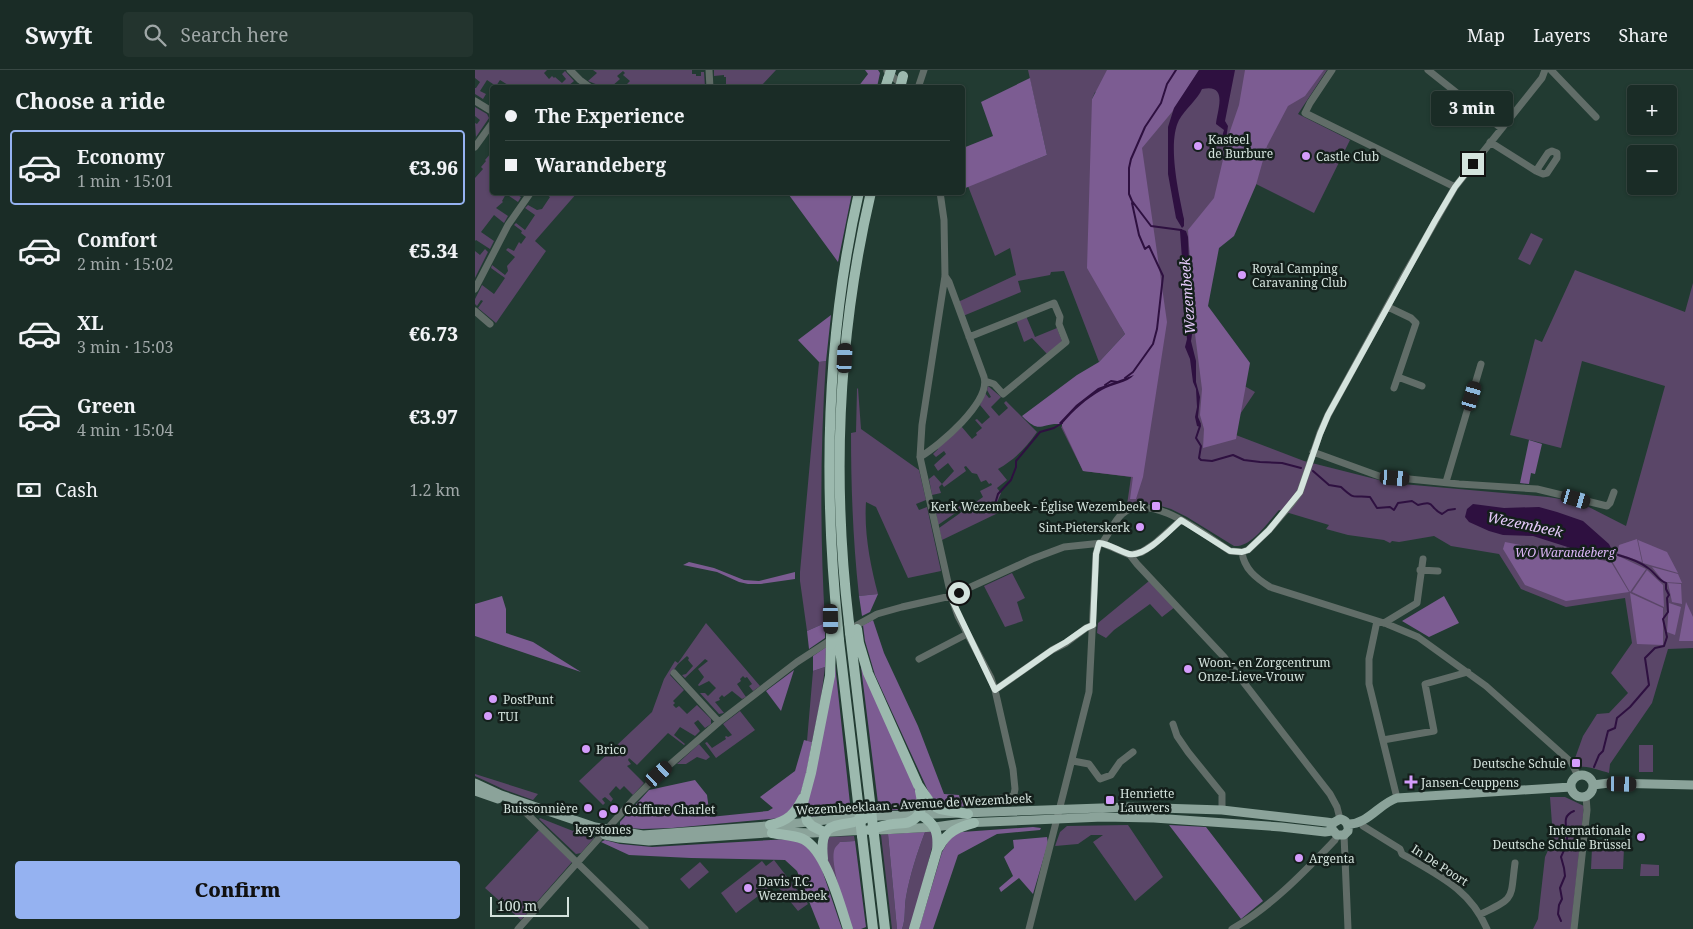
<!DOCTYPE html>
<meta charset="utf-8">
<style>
body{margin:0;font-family:"Noto Serif",serif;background:#23342e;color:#f1f3f6;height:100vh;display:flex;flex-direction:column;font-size:19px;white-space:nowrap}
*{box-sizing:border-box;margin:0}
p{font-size:16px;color:#9fa7a7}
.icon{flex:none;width:28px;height:28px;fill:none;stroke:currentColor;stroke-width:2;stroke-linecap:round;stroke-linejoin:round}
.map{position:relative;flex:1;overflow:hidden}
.sheet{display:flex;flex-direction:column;background:#1a2c26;width:475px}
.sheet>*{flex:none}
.banner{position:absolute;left:15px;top:15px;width:475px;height:110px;border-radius:5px;box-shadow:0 1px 4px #0004,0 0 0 1px #384843;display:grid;align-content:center;height:110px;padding:0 15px;background:#1a2c26}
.controls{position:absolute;left:1152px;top:15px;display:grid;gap:10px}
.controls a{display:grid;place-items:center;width:50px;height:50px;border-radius:5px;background:#1a2c26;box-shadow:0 1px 4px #0004,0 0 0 1px #384843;font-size:25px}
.scale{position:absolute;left:15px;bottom:12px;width:79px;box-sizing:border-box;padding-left:5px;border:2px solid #d4e3dd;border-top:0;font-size:14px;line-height:18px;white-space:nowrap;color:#d4e3dd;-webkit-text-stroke:4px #141f1b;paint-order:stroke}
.end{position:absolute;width:22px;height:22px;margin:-11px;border:6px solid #d4e3dd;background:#111;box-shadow:0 0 0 2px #111}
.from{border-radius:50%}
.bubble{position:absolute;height:35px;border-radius:5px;background:#1a2c26;box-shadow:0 1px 4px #0004,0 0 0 1px #384843;font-size:16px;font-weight:800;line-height:35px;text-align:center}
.car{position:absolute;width:15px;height:30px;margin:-15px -8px;border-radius:6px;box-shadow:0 0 4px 1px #0007;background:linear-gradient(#222 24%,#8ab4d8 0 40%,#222 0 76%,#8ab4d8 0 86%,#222 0)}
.banner b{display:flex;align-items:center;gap:18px;height:48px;font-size:19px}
.banner b+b{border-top:1px solid #384843}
.banner i{width:12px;height:12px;background:#f1f3f6}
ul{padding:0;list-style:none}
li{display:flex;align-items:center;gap:15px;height:75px;margin:0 10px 8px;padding:0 5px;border:2px solid transparent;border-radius:5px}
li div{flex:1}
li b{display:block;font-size:19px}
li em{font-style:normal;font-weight:800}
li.active{border-color:#95b2f1}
li>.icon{width:45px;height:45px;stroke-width:1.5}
h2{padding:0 15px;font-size:22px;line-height:60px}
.pay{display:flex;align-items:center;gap:12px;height:55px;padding:0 15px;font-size:19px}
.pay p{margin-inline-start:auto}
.primary-button{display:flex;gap:10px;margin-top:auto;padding:10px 15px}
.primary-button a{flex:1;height:58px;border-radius:5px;background:#95b2f1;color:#111;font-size:20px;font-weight:800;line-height:58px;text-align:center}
header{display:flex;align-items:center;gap:30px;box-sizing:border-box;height:70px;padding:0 25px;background:#1a2c26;border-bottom:1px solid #384843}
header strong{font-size:24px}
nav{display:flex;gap:28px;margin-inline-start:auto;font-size:18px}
.search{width:350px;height:45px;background:#23342e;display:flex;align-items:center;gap:12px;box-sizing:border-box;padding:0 18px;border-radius:5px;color:#9fa7a7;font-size:19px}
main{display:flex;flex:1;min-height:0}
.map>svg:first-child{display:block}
</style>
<header>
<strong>Swyft</strong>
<div class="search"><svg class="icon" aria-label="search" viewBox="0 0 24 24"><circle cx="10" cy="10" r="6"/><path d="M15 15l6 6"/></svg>Search here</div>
<nav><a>Map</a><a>Layers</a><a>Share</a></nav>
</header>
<main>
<section class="sheet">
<h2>Choose a ride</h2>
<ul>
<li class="active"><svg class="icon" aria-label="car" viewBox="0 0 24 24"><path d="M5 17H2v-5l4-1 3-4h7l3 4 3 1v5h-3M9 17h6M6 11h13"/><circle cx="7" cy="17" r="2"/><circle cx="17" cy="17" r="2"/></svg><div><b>Economy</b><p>1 min · 15:01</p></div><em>€3.96</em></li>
<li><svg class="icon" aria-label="car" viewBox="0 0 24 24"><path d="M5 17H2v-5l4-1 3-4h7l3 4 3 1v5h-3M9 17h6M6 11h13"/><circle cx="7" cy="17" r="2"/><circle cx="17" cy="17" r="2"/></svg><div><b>Comfort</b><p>2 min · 15:02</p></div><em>€5.34</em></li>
<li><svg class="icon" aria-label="car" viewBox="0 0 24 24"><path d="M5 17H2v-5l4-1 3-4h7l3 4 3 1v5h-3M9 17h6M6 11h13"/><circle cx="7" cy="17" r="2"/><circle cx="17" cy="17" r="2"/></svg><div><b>XL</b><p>3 min · 15:03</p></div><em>€6.73</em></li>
<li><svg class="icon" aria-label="car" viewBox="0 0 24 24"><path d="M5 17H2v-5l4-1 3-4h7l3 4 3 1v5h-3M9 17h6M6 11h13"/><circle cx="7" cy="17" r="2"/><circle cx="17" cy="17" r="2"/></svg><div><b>Green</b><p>4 min · 15:04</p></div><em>€3.97</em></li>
</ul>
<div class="pay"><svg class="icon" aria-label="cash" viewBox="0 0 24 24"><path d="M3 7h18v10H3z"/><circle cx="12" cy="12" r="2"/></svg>Cash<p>1.2 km</p></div>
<div class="primary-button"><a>Confirm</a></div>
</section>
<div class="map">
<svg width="1218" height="859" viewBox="0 0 1218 859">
<rect width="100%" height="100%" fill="#223b32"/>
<!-- green -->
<path fill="#5a4668" d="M0,0H72L69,3L74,9L77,6L79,8L80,7L87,13L91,9L87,4L90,1L99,11L92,17L32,18L33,15L25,10L21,16L12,10L5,21L11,24L8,29L0,24V18H1L5,12L0,8Z
M118,0H217V4H221V6H226V2H229L230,17H152L150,16L155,11L148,5L150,3L148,1L142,6L145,9L136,17H128L113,11L122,3Z
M239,0H301L285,17L251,18V7H249V5L239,6Z
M553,0H634L627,21L620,22L617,29L646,257L650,264L624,292L589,201L576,202L575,205L543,211L546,222L488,246L483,232L541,205L535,178L520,186L493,116L572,85Z
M649,0H852L823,44L875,70L839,143L781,114L714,175L719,251L759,310L780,322L753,362L829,391L916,413L1073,427L1104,432L1151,456L1190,316L1107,291L1086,378L1035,365L1060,269L1067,272L1100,200L1210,242L1218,213V578L1193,579L1177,633L1135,694L1134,703C1126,701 1114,696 1106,697L1099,691L1108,666L1122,644L1134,643L1153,623L1136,603L1157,573L1150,528L1091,537L1046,519L1024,484L976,476L959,466L924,472L917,471L915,473L909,470L873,465L851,459L854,455L804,440C793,452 776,478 759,476L712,447L696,439L679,434H665L661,432L652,435L656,407L608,401L586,357L655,298Z
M0,37L12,44L14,48L1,67L0,53L2,54L5,50L0,46Z
M17,82L18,122L39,123L46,127L43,132L31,124L27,131L28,132L21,138L33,146L29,153L19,145L6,162L19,171L15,179L1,170L0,171V108L8,99L6,97L11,91L10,90Z
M69,123H102L60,171L71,181L21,253L3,238L8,231L6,230L2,236L0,234V229L7,215L19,224L30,208L16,198L17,195L30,205L33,201L32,196L40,187L31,180L33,178L39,181L44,172L46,174L51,167L46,163L47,161L39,155L41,153L50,160L60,145L50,138L53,135L62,140L67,139L75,127Z
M1056,163L1068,169L1055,195L1043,189Z
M10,179L13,182L0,208V181L5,185Z
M551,246L560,267L582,258L587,271L573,285L557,268L549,272L541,250Z
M351,291C345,379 345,465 350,553L332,561L325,511V502L344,292Z
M513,316L526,327L516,337L524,346L533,338L529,333L531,331L562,362C551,378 540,389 523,399L532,410L522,418L526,423L521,435L523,443L467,470L464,458L508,427L505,421L517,415L516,413L514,414L511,410L506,412L502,404L497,403L491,396L489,397L491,401L469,417L467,414L464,417L466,423L457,425L454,409L459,405L467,414L479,401L473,393L463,401L459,395L471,384L469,381L461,387L458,384L463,379L462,377L486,356L497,369L502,365L501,363L507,358L500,350L502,349L507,354L515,347L505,335L510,323L514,328L516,327L512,320Z
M383,318L386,359L444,400L451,430L441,434L444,440L452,437L466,501L433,508L401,437L391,432C389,462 395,494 403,524L384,526C378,472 376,418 376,363L381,362L382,319Z
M491,432L492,435L463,455L461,443L480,439Z
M537,503L550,528L542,532L548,551L530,557L509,516Z
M674,511L700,537L687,547L675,534L639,560L631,568L622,563L623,553Z
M231,553L285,616L278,621L274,616L277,614L272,607L270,608L268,606L265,609L266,611L262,614L271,627L267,629L257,621L249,627L247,625L244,628L245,630L240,632L249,643L244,644L225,623H230L233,626L241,618L234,611L224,616L223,615L229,607L223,599L233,591L230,589L210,608L207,605L211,604L218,596L213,590L214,588L212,586L203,594L195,605L209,620L198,631L200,633L198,635L201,638L204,636L212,644L222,635L236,649V654L230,658L223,650L219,653L225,661L220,666L205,657L199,665L210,674L209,675L193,663L162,695L154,688L153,690L156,694L152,696L169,713L158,725L149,716L145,720L141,716L134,724L138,729L136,732L130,727L127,729L130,733L128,735L104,711L177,642L189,609L200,591L203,593Z
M350,597L346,628L337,672L332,671L338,601Z
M265,641L280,660L241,688L230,673L232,672L237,678L251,669L250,667L251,666L253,667L257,665L248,654Z
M224,674L235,687L231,690L222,687L211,694H202Z
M1164,675H1178V702H1164Z
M0,704L63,724L58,730L30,720L0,706Z
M1075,727H1090L1109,736L1096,859H1058L1063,849L1070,787L1075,776L1077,754Z
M65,748L98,761L100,759L118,766L119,768L106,783L101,784L64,749Z
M653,755L688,807L660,831L618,772L628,765H616L603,774L580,776L585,762L592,756Z
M64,760L97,792L46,850L10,818Z
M450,762H459L460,766L436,859H427C431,849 429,838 431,827C435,805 442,783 450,762Z
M413,764L422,859H417L406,765Z
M379,766L380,771L365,772V826L351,785V767Z
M1117,778H1149L1148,799H1116Z
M299,790L333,834L323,841L300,813L261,843L246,823L287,791L291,796Z
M225,792L234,802L214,819L205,809Z
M1166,794L1184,795V806H1165Z"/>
<!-- forest -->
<path fill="#7c5c92" d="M390,0H403L405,3L402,17H383L393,4Z
M632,0H724L697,42L667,78L692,252L668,407L661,429H655L658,407L608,401L587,356V352L585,354C564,353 566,365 547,346L602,305L624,292L650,264L612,198L617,29Z
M770,0H849L830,26L813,36L792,76L781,115L759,166L744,178L733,236L775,293L761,369L728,378L729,359L725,345L727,319L719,256L713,160L739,128L754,64L764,35Z
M555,8L572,85L488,119V78L518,66L506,32Z
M316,123H377L363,192L314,125Z
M356,245L351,291L344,292L323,270Z
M1054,370L1067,374L1060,404L1056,403L1054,414L1045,413Z
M1162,469L1167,492L1142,483L1144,475Z
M1163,470L1192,482L1203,503L1168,493Z
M1030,472L1136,492L1154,522L1091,531L1050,515L1028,479Z
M1141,485L1171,499L1155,522L1137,491Z
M214,492L239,498L269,510L284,511L320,502V509L286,514H273L264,512L242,502L208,495Z
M1177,497L1203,504L1207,513L1189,512Z
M1172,500L1188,515L1189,537L1157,522Z
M1193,513L1206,514L1207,534L1197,532Z
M1155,523L1188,538V575L1162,574Z
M403,524L395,542L387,546L384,526Z
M27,526L31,539V563L58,572L106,602L0,566V534Z
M969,526L984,553L954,567L927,551Z
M1211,532L1218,547V571H1204Z
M1194,533L1206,537L1200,565L1192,562Z
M398,550L409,583L443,656L469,724L484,725L485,730L510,731V735C490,736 470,741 455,725L400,605L390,571L388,555Z
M350,553V568L334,579L332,561Z
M351,577L350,597L338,601V586Z
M359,585L376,743L333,747L332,736Z
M385,589L444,724L443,739L404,741Z
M319,600L306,641L291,621Z
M329,670L337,672L331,705L324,729L320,736L306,748L197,758L167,759L145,757V752L174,720L220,710L232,725L235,747L293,741L298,738L285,727L320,701Z
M694,755L731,757L788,831L766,849Z
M558,757L566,758L565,760L522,764L483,785L458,859H444L467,782L477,765L487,762Z
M450,762C442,783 435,805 431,827C429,838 431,849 427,859H422L413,764Z
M572,767L573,773L558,824L544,808L526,822L524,818L538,806L529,787L539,778L538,770Z
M314,769L327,771L344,791L367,859H345L322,801L310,790L216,788L154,785L126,772L130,770L145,774L177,777Z
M380,771L391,857L386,859H377C372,843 353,792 360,778C361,776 364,774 365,772Z"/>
<!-- water -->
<path fill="#2e1040" d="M724,0H760L750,51L753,56L751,69L746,70L749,60L741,54C742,41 754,13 727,19C723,29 710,39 704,50C692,74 704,124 709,149V156L707,158L701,148L693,104V57L699,38Z
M706,159L711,161L713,167L715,216L718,258L716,271L721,291V312L725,327L723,347L726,354L725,357L722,356L720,347L722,337L721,319L718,312L715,289L710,277L712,269L707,222V189L705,161Z
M659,305C652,313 637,314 627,320C611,329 599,340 587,354L584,353L601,335L623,318Z
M998,434L1029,438L1064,437L1082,442L1108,451L1134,474L1136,478L1135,482L1117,480L1105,481L1058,466L1028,465L1014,461L994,452L990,447L992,439Z"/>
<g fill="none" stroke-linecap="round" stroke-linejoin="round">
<!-- stream -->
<path stroke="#2e1040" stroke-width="2" d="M701,0L692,14L686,33L670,57L656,89L654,98V124L657,131L676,156L706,160
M650,308L658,302L678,274L682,259L688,206L674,176L670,179L664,165L657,133
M630,315L636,311L642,312
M725,356L721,368L726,376L724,388L726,390L737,391L758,385L769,390L785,392L807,393L826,398
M838,401L854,415L866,417C881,431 877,425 895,427L902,438L915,437L919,440L923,433L937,431L943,435C961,430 953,437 967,444L973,440L980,439
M520,434L523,424L536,410L541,397V391L565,362L579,358L587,353
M1119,697L1124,685L1128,681L1133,661L1140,658L1142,648L1155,637L1174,615L1170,588L1180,578L1189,576L1192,567L1188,549L1193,542L1192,528L1194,525L1191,519V513C1183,511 1180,502 1173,498C1164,491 1154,488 1143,485
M1086,851L1083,844L1084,835L1087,829L1085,818L1090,806L1089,798L1086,787C1089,780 1093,774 1092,766C1092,756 1086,746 1099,741"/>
<!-- minor -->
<path stroke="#616d68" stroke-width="7" d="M95,0L105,10L116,18
M234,0L235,18
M857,0L835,33L830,43L980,117
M953,0L1026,58
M1076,0L1121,47
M412,1L430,18
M443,18L449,0
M0,31L18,42
M1015,72L1061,101L1068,104L1072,103L1082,88V83L1077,81L1073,83L1061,101
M0,77L18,52
M465,122L469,150L470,206L447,355L445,387L476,526L483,546L516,608L520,620L538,699L540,719L539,724L536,727L513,730L491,729
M0,219L33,155L56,122
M913,237L936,248L941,253L919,318
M0,241L15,254
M494,267L579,233L585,247L584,254L591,272L528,324L519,314L510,311
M923,307L947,316
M838,382L904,406L984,414L1062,419L1132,436L1135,433L1139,422
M445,387C465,375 516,332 509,307L474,212L470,206
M971,412L1006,294
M627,473C634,464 639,451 647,444C675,420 731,466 755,481L767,482L773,480L794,460L817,433L825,422L845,363L853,345L930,204L980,117L1067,8L1070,0
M767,482C769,499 781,508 795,517L912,554L943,567L1011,616L1096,692L1103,706
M655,485L662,494L749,587L855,724L862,737L865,749
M945,500L963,501
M902,551L894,589V614L922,728
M909,553L942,533L948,489
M375,559L402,544L427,537L476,526L557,489L589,477L627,473L655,485L667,482L679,474L706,450
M444,589L492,564
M199,603L244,652
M520,620L577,580L591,573L611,558L618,555
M698,654L702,666L713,682L747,724V740
M908,670L959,661L950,614L993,602
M598,691L614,694L625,709L636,705L645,692L658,682
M44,736L170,859
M885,751L888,756L925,779L927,784C963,805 995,819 1012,859
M869,765L873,859
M1006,844C1041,827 1035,830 1040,793
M43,859L158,730L184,704L244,652L322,592L359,568
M554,859L614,622L621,484L624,473
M757,859C796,837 829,802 860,770L862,765
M1099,859L1112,740L1111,726"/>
<!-- major -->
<path stroke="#8ba39a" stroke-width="9" d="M1096 716a11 11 0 1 1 22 0a11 11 0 1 1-22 0Z
M0,713L26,725L120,757L168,765L306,755L377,747L654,737L747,740L851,752L858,753L865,749C871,750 874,754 873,761L869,765H862L856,758L858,753
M1118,715L1134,713L1218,715
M0,721L23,729
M873,754C892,755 905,733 922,728L1096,717
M406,760L460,757L488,753L628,747L679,748L806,757L850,762L857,761
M130,765L144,768L174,771L307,762L338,763L393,760"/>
<!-- highway -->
<path stroke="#9cb9ae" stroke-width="10" d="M410,18L413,9
M374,553C357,410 363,263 396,122
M363,559C348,413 351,266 384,122
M382,559L384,573L393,603L443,715L457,735L465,739L493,744
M375,563L396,740
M364,570L384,741
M295,755C313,751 320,744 328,728
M395,760C403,757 410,755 418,754C423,753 429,754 434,752C448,747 448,733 445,721
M297,763C307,765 318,765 328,769C351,780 365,835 373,859
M351,763L337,756L332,751L328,733L336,703L355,606L356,575
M399,765L410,859
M387,766L398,859
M464,777C472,762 483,757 499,753
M348,789C343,743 369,761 393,747
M439,859L462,780C464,762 460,753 444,744"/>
<!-- highway-bridge -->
<path stroke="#9cb9ae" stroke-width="10" d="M413,9L416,0
M425,18L428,6
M374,553L375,563
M363,559L364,570
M356,564V575
M396,740L399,765
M384,741L387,766"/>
</g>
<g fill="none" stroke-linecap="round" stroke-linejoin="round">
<!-- route -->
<path stroke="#d4e3dd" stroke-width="6" d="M484,523L476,526L478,532L520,620L577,580L591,572L611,558L618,555L621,484L624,473C635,474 643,481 654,484C669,488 695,460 706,450L755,481L767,482L773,480L794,460L825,422L845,364L853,345L960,151L980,117L998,94"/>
</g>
<!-- markers -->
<g fill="#d49cfb" stroke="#141f1b" stroke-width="2">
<circle cx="723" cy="76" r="5"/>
<circle cx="831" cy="86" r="5"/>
<circle cx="767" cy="205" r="5"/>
<rect x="676" y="431" width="10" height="10" rx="2.5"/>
<circle cx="665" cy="457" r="5"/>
<circle cx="713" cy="599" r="5"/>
<circle cx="18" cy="629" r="5"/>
<circle cx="13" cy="646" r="5"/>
<circle cx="111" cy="679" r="5"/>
<rect x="1096" y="688" width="10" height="10" rx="2.5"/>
<path d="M933.5 704.5h5v5h5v5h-5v5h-5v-5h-5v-5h5z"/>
<rect x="630" y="725" width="10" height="10" rx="2.5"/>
<circle cx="113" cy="738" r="5"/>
<circle cx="139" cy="739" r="5"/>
<circle cx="128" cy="744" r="5"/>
<circle cx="1166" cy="767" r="5"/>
<circle cx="824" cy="788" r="5"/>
<circle cx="273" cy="818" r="5"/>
</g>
<g text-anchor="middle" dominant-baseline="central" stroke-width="5" stroke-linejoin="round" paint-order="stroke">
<!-- poi labels -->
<g font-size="12" fill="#d4e3dd" stroke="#141f1b" text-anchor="start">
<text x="733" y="69">Kasteel<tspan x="733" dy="14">de Burbure</tspan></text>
<text x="841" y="86">Castle Club</text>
<text x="777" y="198">Royal Camping<tspan x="777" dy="14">Caravaning Club</tspan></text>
<text x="671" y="436" text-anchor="end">Kerk Wezembeek - Église Wezembeek</text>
<text x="655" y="457" text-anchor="end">Sint-Pieterskerk</text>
<text x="723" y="592">Woon- en Zorgcentrum<tspan x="723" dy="14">Onze-Lieve-Vrouw</tspan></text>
<text x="28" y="629">PostPunt</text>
<text x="23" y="646">TUI</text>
<text x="121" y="679">Brico</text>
<text x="1091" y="693" text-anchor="end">Deutsche Schule</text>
<text x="946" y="712">Jansen-Ceuppens</text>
<text x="645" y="723">Henriette<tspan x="645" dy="14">Lauwers</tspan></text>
<text x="103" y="738" text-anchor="end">Buissonnière</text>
<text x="149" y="739">Coiffure Charlet</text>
<text x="128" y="759" text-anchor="middle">keystones</text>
<text x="1156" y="760" text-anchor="end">Internationale<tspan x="1156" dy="14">Deutsche Schule Brüssel</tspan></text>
<text x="834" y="788">Argenta</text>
<text x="283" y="811">Davis T.C.<tspan x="283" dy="14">Wezembeek</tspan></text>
</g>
<!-- park labels -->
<g font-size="12" font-style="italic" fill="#dbb6f6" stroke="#141f1b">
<text x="1090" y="482">WO Warandeberg</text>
</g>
<!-- street labels -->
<g font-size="12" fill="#d4e3dd" stroke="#141f1b">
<text transform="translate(439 734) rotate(-3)">Wezembeeklaan - Avenue de Wezembeek</text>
<text transform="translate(965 795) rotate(33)">In De Poort</text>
</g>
<!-- water labels -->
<g font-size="14" font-style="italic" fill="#e7cbfc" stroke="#141f1b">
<text transform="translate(712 226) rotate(-94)">Wezembeek</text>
<text transform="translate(1050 454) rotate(12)">Wezembeek</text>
</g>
</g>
</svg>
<div class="controls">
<a>+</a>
<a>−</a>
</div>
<div class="scale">100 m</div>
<i class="end from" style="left:484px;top:523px"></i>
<i class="end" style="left:998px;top:94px"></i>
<div class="bubble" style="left:956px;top:21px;width:82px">3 min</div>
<i class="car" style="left:370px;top:288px;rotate:3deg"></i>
<i class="car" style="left:997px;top:326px;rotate:17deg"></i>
<i class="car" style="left:920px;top:408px;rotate:95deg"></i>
<i class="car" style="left:1101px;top:429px;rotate:106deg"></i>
<i class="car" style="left:356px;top:549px;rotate:179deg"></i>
<i class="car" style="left:184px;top:704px;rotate:48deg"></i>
<i class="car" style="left:1147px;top:714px;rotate:91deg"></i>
<div class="banner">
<b><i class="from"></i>The Experience</b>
<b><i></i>Warandeberg</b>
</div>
</div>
</main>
